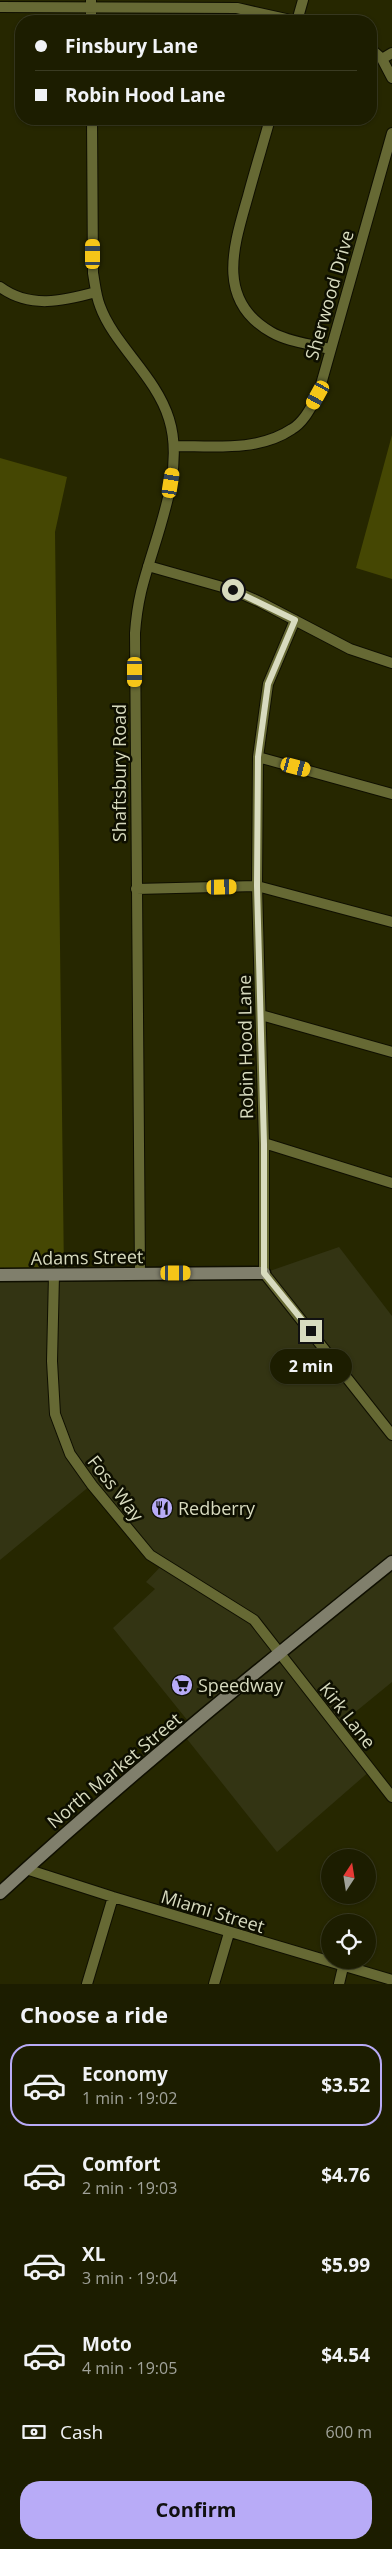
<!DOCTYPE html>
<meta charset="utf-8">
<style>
body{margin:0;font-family:"Open Sans",sans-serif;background:#25260a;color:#f1f3f6;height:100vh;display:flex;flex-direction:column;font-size:19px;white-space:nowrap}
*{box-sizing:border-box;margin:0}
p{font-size:16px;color:#a0a299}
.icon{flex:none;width:28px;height:28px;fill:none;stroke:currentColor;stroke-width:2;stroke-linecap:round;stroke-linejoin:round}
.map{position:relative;height:1984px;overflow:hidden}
.panel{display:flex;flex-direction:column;background:#1c1d00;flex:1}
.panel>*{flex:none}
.guide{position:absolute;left:15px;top:15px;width:362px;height:110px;border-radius:20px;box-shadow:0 1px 4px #0004,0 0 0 1px #3a3b22;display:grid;align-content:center;height:110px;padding:0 20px;background:#1c1d00}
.needle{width:32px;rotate:12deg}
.fabs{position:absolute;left:321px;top:1849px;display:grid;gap:10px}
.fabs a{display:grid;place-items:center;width:55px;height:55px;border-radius:50%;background:#1c1d00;box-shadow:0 1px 4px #0004,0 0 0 1px #3a3b22;font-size:25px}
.end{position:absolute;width:22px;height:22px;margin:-11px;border:6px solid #d8dbbf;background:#111;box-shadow:0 0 0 2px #111}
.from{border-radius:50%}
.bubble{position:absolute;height:35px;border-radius:18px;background:#1c1d00;box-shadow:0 1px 4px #0004,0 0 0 1px #3a3b22;font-size:16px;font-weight:700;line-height:35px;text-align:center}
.car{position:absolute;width:15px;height:30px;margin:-15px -8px;border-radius:6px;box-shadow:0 0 4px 1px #0007;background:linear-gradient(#f5c518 24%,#345 0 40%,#f5c518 0 76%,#345 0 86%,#f5c518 0)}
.guide b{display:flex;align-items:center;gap:18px;height:48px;font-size:19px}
.guide b+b{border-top:1px solid #3a3b22}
.guide i{width:12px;height:12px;background:#f1f3f6}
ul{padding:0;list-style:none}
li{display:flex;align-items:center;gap:15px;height:82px;margin:0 10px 8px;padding:0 10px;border:2px solid transparent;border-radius:20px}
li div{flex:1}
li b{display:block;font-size:19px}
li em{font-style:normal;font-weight:700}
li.on{border-color:#b8abf7}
li>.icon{width:45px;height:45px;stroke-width:1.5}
h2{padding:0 20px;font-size:22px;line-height:60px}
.pay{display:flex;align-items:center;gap:12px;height:55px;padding:0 20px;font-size:19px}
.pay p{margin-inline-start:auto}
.button{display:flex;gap:10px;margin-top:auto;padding:10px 20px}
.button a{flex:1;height:58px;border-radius:20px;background:#b8abf7;color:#111;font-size:20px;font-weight:700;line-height:58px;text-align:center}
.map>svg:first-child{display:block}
</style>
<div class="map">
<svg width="392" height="1984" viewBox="0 0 392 1984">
<rect width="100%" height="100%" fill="#262700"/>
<!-- built -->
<path fill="#333413" d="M339,1247L392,1316V1682L337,1727L371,1770L277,1852L183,1734L192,1726L113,1628L155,1589L146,1582L163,1564L91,1485L0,1560V1275L264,1273Z"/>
<!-- green -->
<path fill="#454703" d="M392,435V579L356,568Z
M0,458L67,477L55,532L64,1275H0Z"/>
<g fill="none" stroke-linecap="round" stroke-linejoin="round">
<!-- street casing -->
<g stroke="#0f0f00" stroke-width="12">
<path id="street" d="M91,0V21
M0,7L237,8L295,21
M297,21L303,0
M371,49L382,59L392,78
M382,59L392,53
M92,119L93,273C95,284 96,296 100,306C114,345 156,376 169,419C186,473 154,538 141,592C138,605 136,619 135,633L140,1273
M270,119C263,144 255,170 248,196C234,245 215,300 271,332C288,342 311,344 329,349
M0,287C30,309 63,301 96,292
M174,446C213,446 258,452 292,429C304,422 311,407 318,395L392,133
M148,566L233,590L260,602L350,649L392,663
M295,620L268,684L258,757L257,886L264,1143V1273L392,1435
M258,757L392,794
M136,889L257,886L392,922
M261,1015L392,1052
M264,1143L392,1183
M54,1275L52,1361L55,1414L70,1454L92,1485L150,1555L254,1620L392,1797
M26,1869L113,1897L392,1980
M87,1984L113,1897
M214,1984L229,1933
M339,1984L343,1967"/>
</g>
<!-- secondary casing -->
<g stroke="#0f0f00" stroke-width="15">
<path id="secondary" d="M0,1275L264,1273
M0,1893C126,1777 259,1669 392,1562"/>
</g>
<!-- street -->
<use href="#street" stroke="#666934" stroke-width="10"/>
<!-- secondary -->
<use href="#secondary" stroke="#807f6c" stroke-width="12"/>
</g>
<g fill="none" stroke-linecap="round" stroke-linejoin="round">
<!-- route -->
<path stroke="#d8dbbf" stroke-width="6" d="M233,590L295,620L268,684L258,757L257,886L264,1144V1273L311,1331"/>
</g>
<!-- icons -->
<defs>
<g id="restaurant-disc" transform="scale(1.125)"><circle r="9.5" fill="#b8abf7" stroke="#0e0f00"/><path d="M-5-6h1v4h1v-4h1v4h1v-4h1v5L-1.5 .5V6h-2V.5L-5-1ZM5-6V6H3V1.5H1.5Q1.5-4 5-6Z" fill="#111"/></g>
<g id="supermarket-disc" transform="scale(1.125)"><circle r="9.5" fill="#b8abf7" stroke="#0e0f00"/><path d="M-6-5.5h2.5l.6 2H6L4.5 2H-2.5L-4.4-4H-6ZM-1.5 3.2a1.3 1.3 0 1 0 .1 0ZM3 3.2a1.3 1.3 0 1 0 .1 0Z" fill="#111"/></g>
</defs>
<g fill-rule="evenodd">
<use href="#restaurant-disc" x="162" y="1508"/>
<use href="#supermarket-disc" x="182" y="1685"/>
</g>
<g text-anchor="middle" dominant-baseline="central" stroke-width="5" stroke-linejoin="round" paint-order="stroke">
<!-- street labels -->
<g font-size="18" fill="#d8dbbf" stroke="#0e0f00">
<text transform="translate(329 295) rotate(-74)">Sherwood Drive</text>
<text transform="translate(119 773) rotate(-90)">Shaftsbury Road</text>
<text transform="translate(245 1047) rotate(-91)">Robin Hood Lane</text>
<text transform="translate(87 1257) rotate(-1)">Adams Street</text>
<text transform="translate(116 1488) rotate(52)">Foss Way</text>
<text transform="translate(348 1715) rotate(52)">Kirk Lane</text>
<text transform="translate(114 1770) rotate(-40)">North Market Street</text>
<text transform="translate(213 1911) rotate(17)">Miami Street</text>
</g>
<!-- poi labels -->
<g font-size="18" fill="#d8dbbf" stroke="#0e0f00" text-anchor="start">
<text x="178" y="1508">Redberry</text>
<text x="198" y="1685">Speedway</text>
</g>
</g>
</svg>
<div class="fabs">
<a><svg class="needle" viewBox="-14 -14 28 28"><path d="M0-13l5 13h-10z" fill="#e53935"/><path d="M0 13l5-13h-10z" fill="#a0a299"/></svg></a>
<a><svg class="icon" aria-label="locate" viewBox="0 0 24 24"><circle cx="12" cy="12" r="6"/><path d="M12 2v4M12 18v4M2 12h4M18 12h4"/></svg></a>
</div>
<i class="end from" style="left:233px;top:590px"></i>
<i class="end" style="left:311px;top:1331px"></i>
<div class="bubble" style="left:270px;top:1349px;width:82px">2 min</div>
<i class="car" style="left:93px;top:254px;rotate:0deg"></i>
<i class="car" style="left:318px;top:395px;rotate:209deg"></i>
<i class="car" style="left:171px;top:483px;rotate:9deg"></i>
<i class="car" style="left:135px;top:672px;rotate:180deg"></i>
<i class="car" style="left:296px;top:767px;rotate:105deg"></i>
<i class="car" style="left:222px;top:887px;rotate:89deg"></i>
<i class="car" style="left:176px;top:1273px;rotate:90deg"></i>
<div class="guide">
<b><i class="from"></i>Finsbury Lane</b>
<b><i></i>Robin Hood Lane</b>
</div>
</div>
<section class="panel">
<h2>Choose a ride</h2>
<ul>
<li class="on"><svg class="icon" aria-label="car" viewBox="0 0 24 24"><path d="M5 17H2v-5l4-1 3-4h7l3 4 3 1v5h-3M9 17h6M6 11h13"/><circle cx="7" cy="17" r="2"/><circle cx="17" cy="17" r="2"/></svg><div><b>Economy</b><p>1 min · 19:02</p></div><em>$3.52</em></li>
<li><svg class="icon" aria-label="car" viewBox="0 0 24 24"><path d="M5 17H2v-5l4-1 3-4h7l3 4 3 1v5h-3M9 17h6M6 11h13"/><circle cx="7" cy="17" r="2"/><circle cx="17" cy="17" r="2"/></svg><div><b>Comfort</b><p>2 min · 19:03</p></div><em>$4.76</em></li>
<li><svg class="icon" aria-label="car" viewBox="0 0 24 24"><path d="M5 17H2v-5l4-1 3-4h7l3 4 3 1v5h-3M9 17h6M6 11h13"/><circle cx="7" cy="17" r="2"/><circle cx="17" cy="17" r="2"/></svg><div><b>XL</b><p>3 min · 19:04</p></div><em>$5.99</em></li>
<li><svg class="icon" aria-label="car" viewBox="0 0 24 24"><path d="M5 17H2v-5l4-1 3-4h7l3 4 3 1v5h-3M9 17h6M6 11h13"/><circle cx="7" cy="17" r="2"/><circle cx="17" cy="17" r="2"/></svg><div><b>Moto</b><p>4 min · 19:05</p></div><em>$4.54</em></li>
</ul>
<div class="pay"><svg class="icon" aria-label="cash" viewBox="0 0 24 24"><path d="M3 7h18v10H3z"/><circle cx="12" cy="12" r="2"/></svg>Cash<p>600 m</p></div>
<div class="button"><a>Confirm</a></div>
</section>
